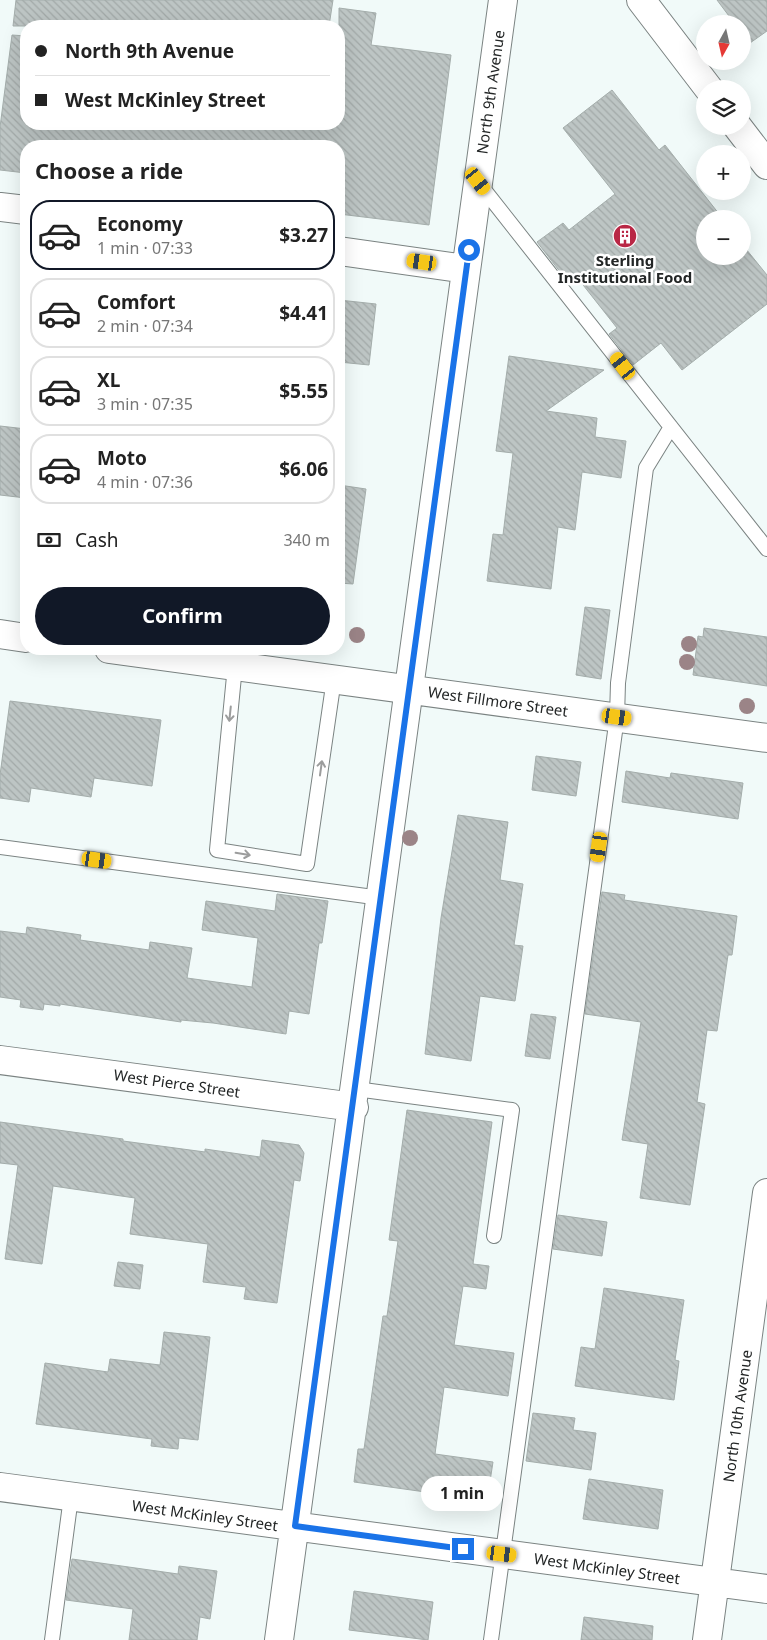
<!DOCTYPE html>
<meta charset="utf-8">
<style>
body{margin:0;font-family:"Noto Sans",sans-serif;background:#f6f6f6;color:#222;height:100vh;display:flex;flex-direction:column;font-size:19px;white-space:nowrap}
*{box-sizing:border-box;margin:0}
p{font-size:16px;color:#767676}
.icon{flex:none;width:28px;height:28px;fill:none;stroke:currentColor;stroke-width:2;stroke-linecap:round;stroke-linejoin:round}
.map{position:relative;flex:1;overflow:hidden}
.side{position:absolute;left:20px;top:140px;width:325px;height:515px;display:flex;flex-direction:column;background:#fff;border-radius:20px;box-shadow:0 5px 20px #0002}
.side>*{flex:none}
.top-card{position:absolute;left:20px;top:20px;width:325px;height:110px;border-radius:20px;box-shadow:0 5px 20px #0002;display:grid;align-content:center;height:110px;padding:0 15px;background:#fff}
.needle{width:32px;rotate:188deg}
.fabs{position:absolute;left:696px;top:15px;display:grid;gap:10px}
.fabs a{display:grid;place-items:center;width:55px;height:55px;border-radius:50%;background:#fff;box-shadow:0 5px 20px #0002;font-size:25px}
.end{position:absolute;width:22px;height:22px;margin:-11px;border:6px solid #1a73e8;background:#fff;box-shadow:0 0 0 2px #fff}
.from{border-radius:50%}
.bubble{position:absolute;height:35px;border-radius:18px;background:#fff;box-shadow:0 5px 20px #0002;font-size:16px;font-weight:700;line-height:35px;text-align:center}
.car{position:absolute;width:15px;height:30px;margin:-15px -8px;border-radius:6px;box-shadow:0 0 4px 1px #0007;background:linear-gradient(#f5c518 24%,#345 0 40%,#f5c518 0 76%,#345 0 86%,#f5c518 0)}
.top-card b{display:flex;align-items:center;gap:18px;height:48px;font-size:19px}
.top-card b+b{border-top:1px solid #e0e0e0}
.top-card i{width:12px;height:12px;background:#222}
ul{padding:0;list-style:none}
li{display:flex;align-items:center;gap:15px;height:70px;margin:0 10px 8px;padding:0 5px;border:2px solid #e0e0e0;border-radius:20px}
li div{flex:1}
li b{display:block;font-size:19px}
li em{font-style:normal;font-weight:700}
li.on{border-color:#111827}
li>.icon{width:45px;height:45px;stroke-width:1.5}
h2{padding:0 15px;font-size:22px;line-height:60px}
.pay{display:flex;align-items:center;gap:12px;height:55px;padding:0 15px;font-size:19px}
.pay p{margin-inline-start:auto}
.primary-button{display:flex;gap:10px;margin-top:auto;padding:10px 15px}
.primary-button a{flex:1;height:58px;border-radius:30px;background:#111827;color:#fff;font-size:20px;font-weight:700;line-height:58px;text-align:center}
.map>svg:first-child{display:block}
</style>
<div class="map">
<svg width="767" height="1640" viewBox="0 0 767 1640">
<defs>
<pattern id="building-back-hatch" width="6" height="6" patternUnits="userSpaceOnUse" patternTransform="scale(1.25)"><rect width="6" height="6" fill="#bdc5c4"/><path d="M-1 5l2 2M0 0l6 6M5-1l2 2" fill="none" stroke="#a2a9a8"/></pattern>
</defs>
<rect width="100%" height="100%" fill="#f1faf9"/>
<!-- building -->
<path fill="url(#building-back-hatch)" stroke="#a4adab" d="M16,0H333L329,26H13Z
M717,0H767V31L750,43L742,33V24H735Z
M339,8L376,13L371,45L451,55L429,225L339,214V146H26V173L0,170V127L12,35L26,36V124H339Z
M612,90L659,150L665,145L723,219H705V256H742V244L767,275V304L682,370L661,343L633,365L609,334L617,328L576,276L568,282L537,242L563,223L569,230L615,194L563,128Z
M339,300L376,304L369,365L339,362Z
M509,356L604,370L546,411L597,418L595,437L626,441L621,478L582,472L575,530L558,527L551,589L487,581L493,534L503,535L513,453L496,451Z
M0,426L26,429V498L0,495Z
M339,485L366,489L353,584L339,583Z
M585,607L610,610L601,679L576,675Z
M704,628L767,637V686L693,675L698,636L703,637Z
M10,701L161,720L152,786L94,778L91,797L31,788L29,802L0,798V775Z
M536,756L581,762L576,796L532,790Z
M626,771L670,778L671,773L743,783L738,819L622,802Z
M458,815L508,822L500,880L523,884L514,945L523,946L515,1001L480,996L471,1061L425,1054L441,918Z
M602,892L625,895L624,900L737,916L732,955H728L717,1031L707,1030L697,1102L705,1104L690,1205L640,1198L648,1144L622,1140L641,1022L585,1014Z
M277,894L328,901L322,943H319L309,1014L289,1011L286,1034L213,1023L181,1020V1022L60,1004V1006L44,1004L43,1010L20,1007L21,1000L0,997V931L26,934L27,927L81,935L80,940L149,950L150,942L192,948L187,978L252,987L258,938L202,930L206,901L275,911Z
M531,1014L556,1017L550,1059L525,1056Z
M407,1110L492,1122L473,1264L489,1266L486,1289L463,1286L454,1345L514,1353L508,1396L444,1387L435,1454L493,1462L486,1507L446,1501L447,1495L354,1482L358,1449H364L383,1316H387L398,1241L389,1240Z
M0,1122L123,1139V1141L205,1152V1149L260,1157L262,1140L299,1145L304,1153L300,1181L294,1180L277,1303L244,1299L246,1287L203,1282L208,1244L130,1234L135,1198L53,1186L42,1264L5,1259L18,1165L0,1163Z
M558,1215L607,1222L602,1256L553,1249Z
M118,1262L143,1265L140,1289L114,1286Z
M604,1288L684,1300L675,1360L679,1361L674,1400L575,1386L581,1347L595,1349Z
M164,1332L210,1337L198,1440L179,1438L178,1449L151,1446L152,1439L36,1424L45,1363L108,1372L110,1359L160,1365Z
M533,1413L575,1418L573,1430L596,1433L591,1470L526,1461Z
M589,1479L663,1490L658,1529L583,1519Z
M72,1559L178,1574L179,1566L217,1571L210,1619L200,1617L197,1640H129L133,1609L66,1600Z
M354,1591L433,1602L428,1640L349,1630Z
M584,1617L653,1626L652,1640H581Z"/>
<g fill="none" stroke-linecap="round" stroke-linejoin="round">
<!-- service casing -->
<g stroke="#7b8382" stroke-width="16">
<path id="service" d="M478,182L767,549
M235,666L217,850L307,864L334,679
M0,847L381,898
M356,1089L512,1110L494,1236
M52,1640L71,1497
M491,1640L617,717L618,683L646,468L671,427"/>
</g>
<!-- minor casing -->
<g stroke="#7b8382" stroke-width="30">
<path id="minor" d="M0,207L26,210
M339,251L466,269
M0,634L26,638
M109,649L767,738
M0,1060L354,1107
M0,1487L767,1589
M279,1640L503,0
M707,1640L767,1193"/>
</g>
<!-- secondary casing -->
<g stroke="#7b8382" stroke-width="30">
<path id="secondary" d="M641,0L709,89
M737,126L767,165"/>
</g>
<!-- service -->
<use href="#service" stroke="#fff" stroke-width="14"/>
<!-- minor -->
<use href="#minor" stroke="#fff" stroke-width="28"/>
<!-- secondary -->
<use href="#secondary" stroke="#fff" stroke-width="28"/>
</g>
<!-- trees -->
<g fill="#9b8487">
<circle cx="357" cy="635" r="8"/>
<circle cx="689" cy="644" r="8"/>
<circle cx="687" cy="662" r="8"/>
<circle cx="747" cy="706" r="8"/>
<circle cx="410" cy="838" r="8"/>
</g>
<!-- one-way arrows -->
<defs><path id="oneway-shaft" d="M-6 0H5M1.5-3L5.5 0L1.5 3" fill="none" stroke-width="1.6" stroke-linecap="round" stroke-linejoin="round" transform="scale(1.25)"/></defs>
<g stroke="#9c9d9d">
<use href="#oneway-shaft" transform="translate(230 714) rotate(96)"/>
<use href="#oneway-shaft" transform="translate(321 768) rotate(-82)"/>
<use href="#oneway-shaft" transform="translate(243 854) rotate(9)"/>
</g>
<g fill="none" stroke-linecap="round" stroke-linejoin="round">
<!-- route -->
<path stroke="#1a73e8" stroke-width="6" d="M463,1549L295,1526L469,250"/>
</g>
<!-- icons -->
<defs>
<g id="building-disc" transform="scale(1.25)"><circle r="9.5" fill="#b92745" stroke="#fff"/><path d="M-4-6H4V6H1V3H-1V6H-4ZM-2.5-4.3h1.7v1.8h-1.7ZM.8-4.3h1.7v1.8H.8ZM-2.5-1h1.7V.8h-1.7ZM.8-1h1.7V.8H.8Z" fill="#fff"/></g>
</defs>
<g fill-rule="evenodd">
<use href="#building-disc" x="625" y="236"/>
</g>
<g text-anchor="middle" dominant-baseline="central" stroke-width="5" stroke-linejoin="round" paint-order="stroke">
<!-- street labels -->
<g font-size="15" fill="#232626" stroke="#fff">
<text transform="translate(490 92) rotate(-82)">North 9th Avenue</text>
<text transform="translate(498 701) rotate(8)">West Fillmore Street</text>
<text transform="translate(177 1083) rotate(8)">West Pierce Street</text>
<text transform="translate(737 1416) rotate(-82)">North 10th Avenue</text>
<text transform="translate(205 1515) rotate(8)">West McKinley Street</text>
<text transform="translate(607 1568) rotate(8)">West McKinley Street</text>
</g>
<!-- poi labels -->
<g font-size="15" font-weight="bold" fill="#232626" stroke="#fff">
<text x="625" y="260">Sterling<tspan x="625" dy="17">Institutional Food</tspan></text>
</g>
</g>
</svg>
<div class="fabs">
<a><svg class="needle" viewBox="-14 -14 28 28"><path d="M0-13l5 13h-10z" fill="#e53935"/><path d="M0 13l5-13h-10z" fill="#767676"/></svg></a>
<a><svg class="icon" aria-label="layers" viewBox="0 0 24 24"><path d="M12 4l9 5-9 5-9-5zM3 14l9 5 9-5"/></svg></a>
<a>+</a>
<a>−</a>
</div>
<i class="end from" style="left:469px;top:250px"></i>
<i class="end" style="left:463px;top:1549px"></i>
<div class="bubble" style="left:421px;top:1476px;width:82px">1 min</div>
<i class="car" style="left:478px;top:181px;rotate:142deg"></i>
<i class="car" style="left:422px;top:262px;rotate:278deg"></i>
<i class="car" style="left:623px;top:366px;rotate:322deg"></i>
<i class="car" style="left:617px;top:717px;rotate:98deg"></i>
<i class="car" style="left:599px;top:847px;rotate:188deg"></i>
<i class="car" style="left:97px;top:860px;rotate:98deg"></i>
<i class="car" style="left:502px;top:1554px;rotate:97deg"></i>
<div class="top-card">
<b><i class="from"></i>North 9th Avenue</b>
<b><i></i>West McKinley Street</b>
</div>
<section class="side">
<h2>Choose a ride</h2>
<ul>
<li class="on"><svg class="icon" aria-label="car" viewBox="0 0 24 24"><path d="M5 17H2v-5l4-1 3-4h7l3 4 3 1v5h-3M9 17h6M6 11h13"/><circle cx="7" cy="17" r="2"/><circle cx="17" cy="17" r="2"/></svg><div><b>Economy</b><p>1 min · 07:33</p></div><em>$3.27</em></li>
<li><svg class="icon" aria-label="car" viewBox="0 0 24 24"><path d="M5 17H2v-5l4-1 3-4h7l3 4 3 1v5h-3M9 17h6M6 11h13"/><circle cx="7" cy="17" r="2"/><circle cx="17" cy="17" r="2"/></svg><div><b>Comfort</b><p>2 min · 07:34</p></div><em>$4.41</em></li>
<li><svg class="icon" aria-label="car" viewBox="0 0 24 24"><path d="M5 17H2v-5l4-1 3-4h7l3 4 3 1v5h-3M9 17h6M6 11h13"/><circle cx="7" cy="17" r="2"/><circle cx="17" cy="17" r="2"/></svg><div><b>XL</b><p>3 min · 07:35</p></div><em>$5.55</em></li>
<li><svg class="icon" aria-label="car" viewBox="0 0 24 24"><path d="M5 17H2v-5l4-1 3-4h7l3 4 3 1v5h-3M9 17h6M6 11h13"/><circle cx="7" cy="17" r="2"/><circle cx="17" cy="17" r="2"/></svg><div><b>Moto</b><p>4 min · 07:36</p></div><em>$6.06</em></li>
</ul>
<div class="pay"><svg class="icon" aria-label="cash" viewBox="0 0 24 24"><path d="M3 7h18v10H3z"/><circle cx="12" cy="12" r="2"/></svg>Cash<p>340 m</p></div>
<div class="primary-button"><a>Confirm</a></div>
</section>
</div>
